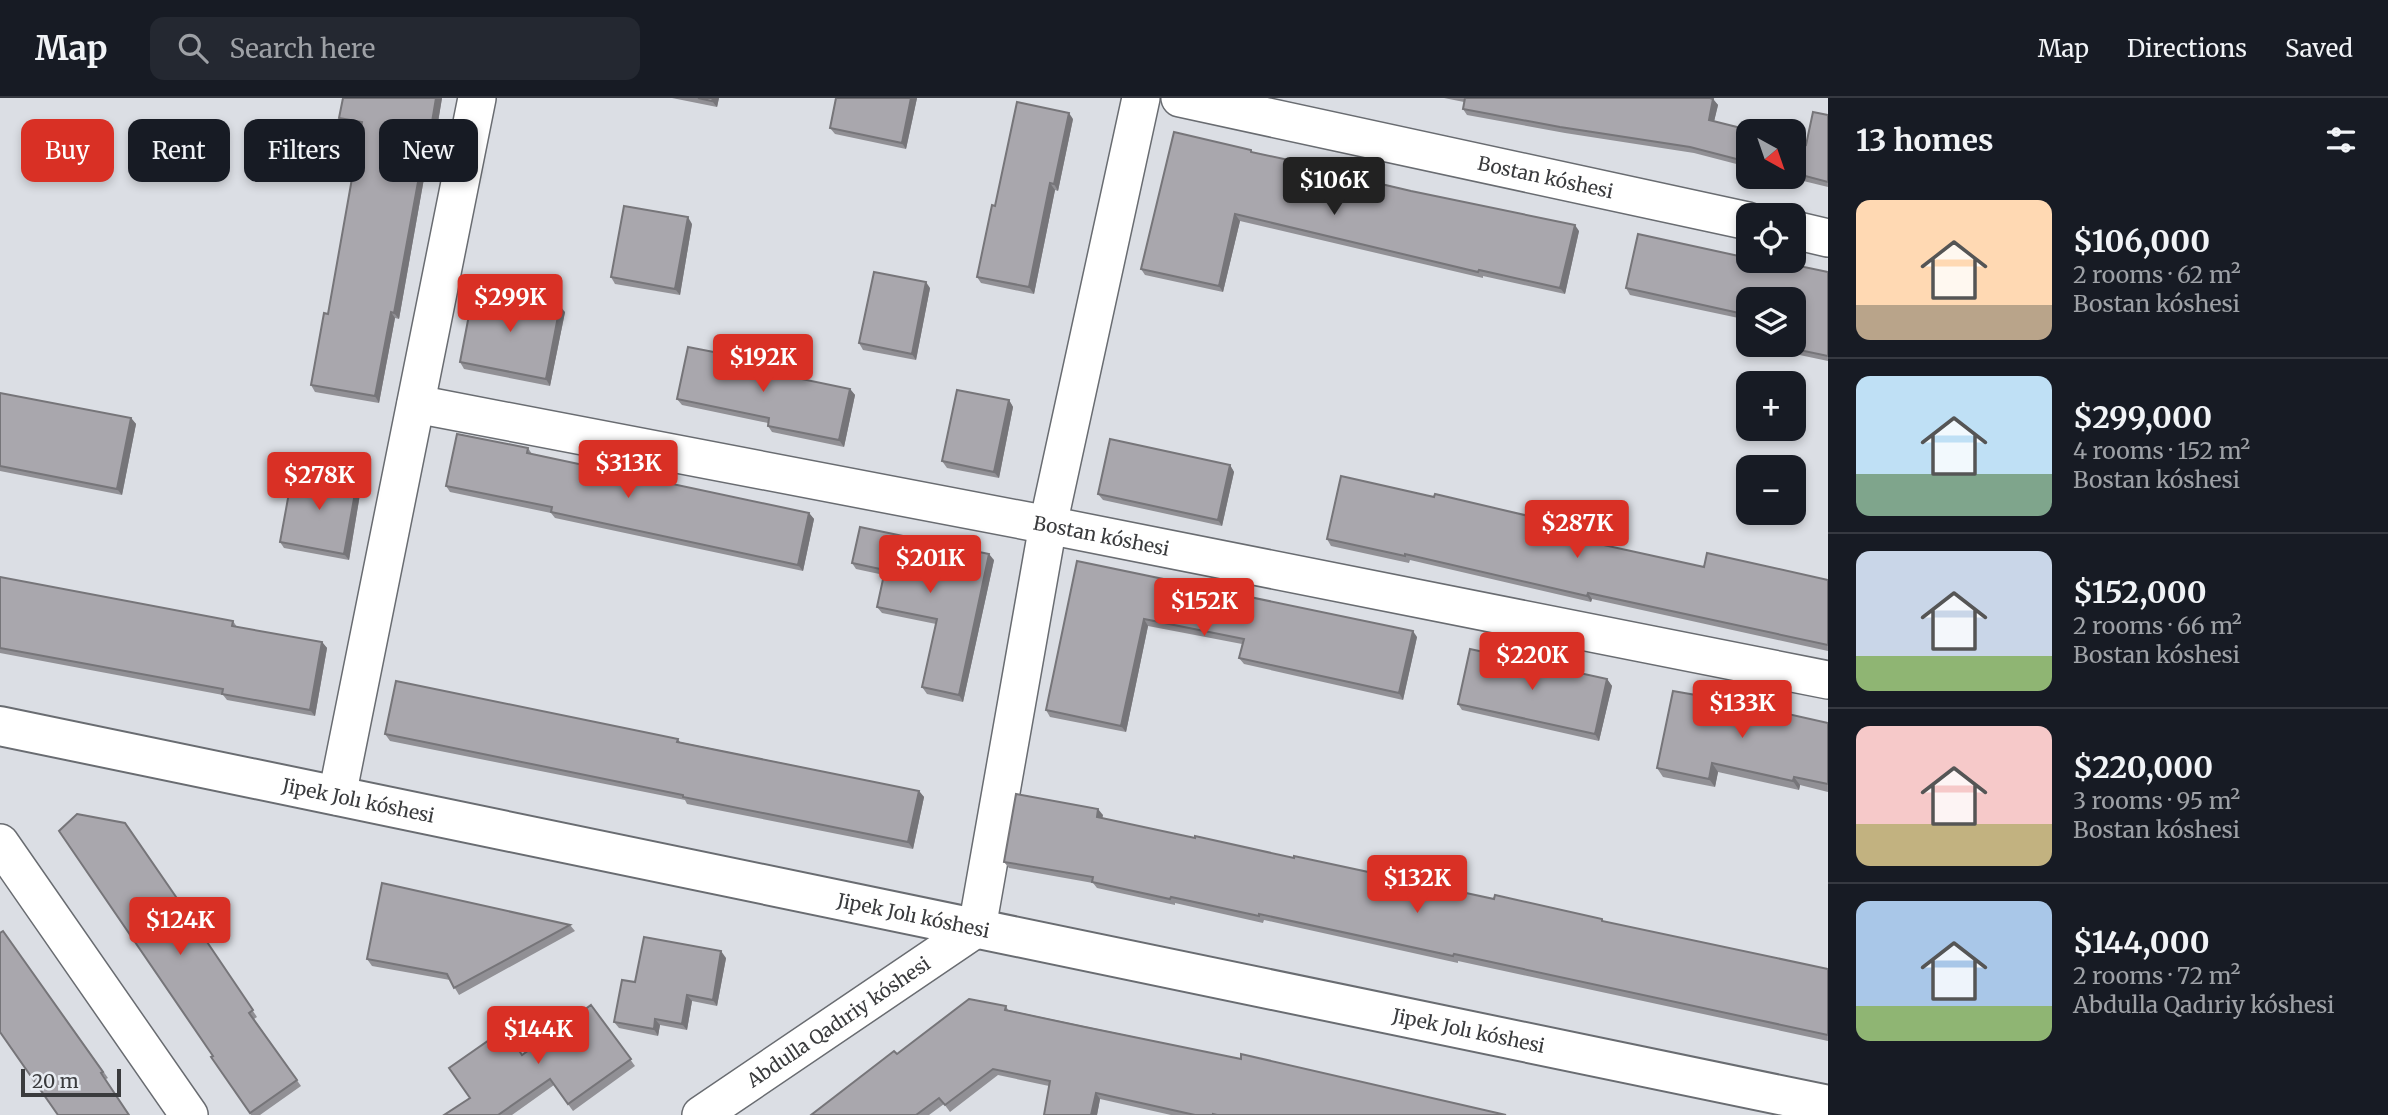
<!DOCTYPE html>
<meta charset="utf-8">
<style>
:root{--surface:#171b24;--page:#242831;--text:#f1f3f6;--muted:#9ea1a6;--line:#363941;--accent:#d93025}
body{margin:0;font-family:Merriweather,serif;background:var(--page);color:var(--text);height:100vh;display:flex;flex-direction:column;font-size:26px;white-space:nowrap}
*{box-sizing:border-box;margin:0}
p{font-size:23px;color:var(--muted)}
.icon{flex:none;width:38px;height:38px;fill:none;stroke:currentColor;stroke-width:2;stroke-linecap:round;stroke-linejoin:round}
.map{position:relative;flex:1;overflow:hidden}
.panel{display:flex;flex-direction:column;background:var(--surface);width:560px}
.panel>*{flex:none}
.banner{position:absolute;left:21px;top:21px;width:665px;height:63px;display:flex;gap:14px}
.needle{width:46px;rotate:140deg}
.tools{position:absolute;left:1736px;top:21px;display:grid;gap:14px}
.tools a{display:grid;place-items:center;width:70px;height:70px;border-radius:14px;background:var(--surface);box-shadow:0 4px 10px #0003;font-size:35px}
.scale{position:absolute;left:21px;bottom:18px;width:100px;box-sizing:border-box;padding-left:7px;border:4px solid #3a3b3d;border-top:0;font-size:19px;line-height:24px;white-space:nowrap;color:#3a3b3d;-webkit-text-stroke:5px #e8ecf2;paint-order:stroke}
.price{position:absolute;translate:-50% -60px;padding:0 16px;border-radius:7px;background:var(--accent);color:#fff;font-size:23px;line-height:46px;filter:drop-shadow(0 2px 4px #0008)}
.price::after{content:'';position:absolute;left:50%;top:42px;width:21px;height:16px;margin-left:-10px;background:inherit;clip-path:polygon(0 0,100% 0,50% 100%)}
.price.selected{background:#222;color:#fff}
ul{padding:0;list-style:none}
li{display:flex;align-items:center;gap:21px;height:175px;padding:0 28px}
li+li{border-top:2px solid var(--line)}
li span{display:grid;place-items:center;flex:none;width:196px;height:140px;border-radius:14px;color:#555}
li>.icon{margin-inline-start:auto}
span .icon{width:84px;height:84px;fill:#fffc;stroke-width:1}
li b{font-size:30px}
h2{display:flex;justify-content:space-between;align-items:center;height:84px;padding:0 28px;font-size:30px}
.tag{padding:0 24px;border-radius:14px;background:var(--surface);box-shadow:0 4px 10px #0003;font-size:24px;line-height:63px}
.tag.selected{background:var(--accent);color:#fff}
header{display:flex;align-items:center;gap:42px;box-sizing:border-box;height:98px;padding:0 35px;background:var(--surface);border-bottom:2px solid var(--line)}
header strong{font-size:33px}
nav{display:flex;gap:38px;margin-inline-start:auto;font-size:24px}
.search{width:490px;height:63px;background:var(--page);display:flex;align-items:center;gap:18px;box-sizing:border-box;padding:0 24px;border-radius:14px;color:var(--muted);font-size:26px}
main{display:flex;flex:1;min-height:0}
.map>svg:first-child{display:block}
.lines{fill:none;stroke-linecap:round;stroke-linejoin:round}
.street-casing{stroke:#696c71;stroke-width:40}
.secondary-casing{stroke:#696c71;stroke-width:42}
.street{stroke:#fff;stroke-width:37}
.secondary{stroke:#fff;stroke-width:38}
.wall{fill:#919095}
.shaded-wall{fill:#767579}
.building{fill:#a9a7ad;stroke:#767579;stroke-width:2}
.labels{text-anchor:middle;stroke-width:5;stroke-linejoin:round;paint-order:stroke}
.street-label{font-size:19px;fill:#3a3b3d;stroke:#e8ecf2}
</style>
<header>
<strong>Map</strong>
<div class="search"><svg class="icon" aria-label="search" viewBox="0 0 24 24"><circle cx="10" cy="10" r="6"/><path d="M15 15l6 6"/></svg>Search here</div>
<nav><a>Map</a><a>Directions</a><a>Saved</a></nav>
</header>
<main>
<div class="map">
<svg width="1828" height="1017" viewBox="0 0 1828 1017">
<rect width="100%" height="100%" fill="#dbdee4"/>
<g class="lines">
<g class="street-casing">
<g id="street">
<path id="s1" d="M 1180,0 L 1748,123"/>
<path d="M 1794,132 L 1828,140"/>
<path id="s2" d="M 416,306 L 1048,427 L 1828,582"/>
<path d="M 337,698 L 477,0"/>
<path d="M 0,745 L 189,1017"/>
<path id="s3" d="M 701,1017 L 977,830 L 1048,427 L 1141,0"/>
</g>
</g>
<g class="secondary-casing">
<g id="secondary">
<path id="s4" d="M 0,628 L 1828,1007"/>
</g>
</g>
<use href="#street" class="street"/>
<use href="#secondary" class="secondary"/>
</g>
<g class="wall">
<path d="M 343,0 L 442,0 L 435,42 L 431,41 L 399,221 L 395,220 L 379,305 L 315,294 L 311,287 L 328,216 L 361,29 L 344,26 L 339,20 Z"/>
<path d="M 672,0 L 719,0 L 717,9 Z"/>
<path d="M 917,0 L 906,51 L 835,36 L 830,30 Z"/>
<path d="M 1444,0 L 1710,0 L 1713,1 L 1718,7 L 1714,23 L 1748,33 L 1748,69 L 1694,55 L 1565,35 L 1467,17 L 1463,11 L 1464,4 Z"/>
<path d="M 1828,17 L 1828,89 L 1787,79 L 1794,79 L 1794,44 L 1806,47 Z"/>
<path d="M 1073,21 L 1058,93 L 1055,92 L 1034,196 L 981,185 L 977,179 L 995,108 Z"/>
<path d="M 1253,54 L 1331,71 L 1333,74 L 1579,133 L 1565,196 L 1483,178 L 1483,180 L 1240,123 L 1223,194 L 1145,177 L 1141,171 Z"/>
<path d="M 692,126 L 680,197 L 615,186 L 611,179 Z"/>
<path d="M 1748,163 L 1828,174 L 1828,263 L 1790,255 L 1785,249 L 1794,201 L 1748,201 L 1748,222 L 1630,197 L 1626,190 Z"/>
<path d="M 930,190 L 916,262 L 863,252 L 859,245 Z"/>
<path d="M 565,214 L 550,288 L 464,271 L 460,264 Z"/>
<path d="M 760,263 L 765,270 L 764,273 L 850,291 L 855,297 L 844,349 L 772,334 L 768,328 L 768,325 L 682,307 L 677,301 Z"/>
<path d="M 0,295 L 131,320 L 136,326 L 122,397 L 0,373 Z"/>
<path d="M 1009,302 L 1013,309 L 999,380 L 947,370 L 942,363 Z"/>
<path d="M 528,350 L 532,356 L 809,415 L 814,421 L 803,473 L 555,420 L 551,415 L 450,394 L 446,388 Z"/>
<path d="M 1230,367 L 1234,374 L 1222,428 L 1103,402 L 1098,396 Z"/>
<path d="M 357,384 L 361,390 L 349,462 L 284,450 L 280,444 Z"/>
<path d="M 1601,435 L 1606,441 L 1604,448 L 1704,469 L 1828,482 L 1828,553 L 1592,501 L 1591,504 L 1410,462 L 1409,465 L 1331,448 L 1327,441 Z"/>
<path d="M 994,462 L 963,604 L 927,596 L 922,589 L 936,526 L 882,515 L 877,509 L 884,477 L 856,471 L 852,465 Z"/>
<path d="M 1077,463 L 1417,539 L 1403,602 L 1244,566 L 1239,560 L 1242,546 L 1148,528 L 1126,634 L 1050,619 L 1046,612 Z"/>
<path d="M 0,479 L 233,523 L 237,529 L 322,544 L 327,550 L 315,618 L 227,602 L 223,597 L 0,555 Z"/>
<path d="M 1607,581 L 1612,588 L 1599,643 L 1462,612 L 1458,606 Z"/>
<path d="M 1828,625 L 1828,694 L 1800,687 L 1799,692 L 1718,674 L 1715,689 L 1663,679 L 1657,670 Z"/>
<path d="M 385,636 L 678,641 L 680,644 L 919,693 L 924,699 L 913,751 L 687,706 L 685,702 L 390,643 Z"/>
<path d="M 1103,717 L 1102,720 L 1195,740 L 1494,801 L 1602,821 L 1604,824 L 1828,871 L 1828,943 L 1458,863 L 1458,865 L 1264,822 L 1263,825 L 1175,805 L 1175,807 L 1097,790 L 1093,785 L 1009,770 L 1004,764 Z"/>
<path d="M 125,725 L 257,919 L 254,921 L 301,988 L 260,1017 L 251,1017 L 211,959 L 213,958 Z"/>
<path d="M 570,827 L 575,833 L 459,897 L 450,882 L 372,868 L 367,861 Z"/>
<path d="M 3,833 L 108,980 L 106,981 Z"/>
<path d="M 726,860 L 717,908 L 692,903 L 687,932 L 660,927 L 658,938 L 619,930 L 614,924 L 635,884 Z"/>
<path d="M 591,907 L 635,968 L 573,1013 L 554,987 L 512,1017 L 444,1017 L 470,1000 L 522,957 Z"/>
<path d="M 1006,908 L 1008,912 L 1506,1017 L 1171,1017 L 1100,1001 L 1097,1017 L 1044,1017 L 1049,988 L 998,977 L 950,1014 L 944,1006 L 929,1017 L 811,1017 L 897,956 Z"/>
</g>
<g class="shaded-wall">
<path d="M 436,0 L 442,0 L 435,42 L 430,36 Z"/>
<path d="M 713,0 L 719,0 L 717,9 L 712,3 Z"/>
<path d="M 911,0 L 917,0 L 906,51 L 902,45 Z"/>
<path d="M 1713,1 L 1718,7 L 1713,28 L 1709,22 Z"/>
<path d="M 1069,15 L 1073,21 L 1058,93 L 1054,86 Z"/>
<path d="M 427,35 L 431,41 L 399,221 L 394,215 Z"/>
<path d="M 1050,85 L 1055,92 L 1034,196 L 1029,189 Z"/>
<path d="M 1235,116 L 1240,123 L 1223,194 L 1219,188 Z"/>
<path d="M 688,119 L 692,126 L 680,197 L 675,191 Z"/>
<path d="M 1575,127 L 1579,133 L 1565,196 L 1560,190 Z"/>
<path d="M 926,184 L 930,190 L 916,262 L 912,256 Z"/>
<path d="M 560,208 L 565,214 L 550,288 L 546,281 Z"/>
<path d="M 391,214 L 395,220 L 379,305 L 375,298 Z"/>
<path d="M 760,263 L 765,270 L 763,278 L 758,272 Z"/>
<path d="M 850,291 L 855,297 L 844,349 L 839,342 Z"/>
<path d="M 1009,302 L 1013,309 L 999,380 L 994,374 Z"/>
<path d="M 131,320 L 136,326 L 122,397 L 117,391 Z"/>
<path d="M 1230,367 L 1234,374 L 1222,428 L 1218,422 Z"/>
<path d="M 357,384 L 361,390 L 349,462 L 344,456 Z"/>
<path d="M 809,415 L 814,421 L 803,473 L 798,467 Z"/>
<path d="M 1601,435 L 1606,441 L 1603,453 L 1599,446 Z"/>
<path d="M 989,456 L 994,462 L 963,604 L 959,597 Z"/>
<path d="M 1588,495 L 1592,501 L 1591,504 L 1587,498 Z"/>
<path d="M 1144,521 L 1148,528 L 1126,634 L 1121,628 Z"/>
<path d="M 1413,533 L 1417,539 L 1403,602 L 1399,595 Z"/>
<path d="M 322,544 L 327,550 L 315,618 L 310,612 Z"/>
<path d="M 1607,581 L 1612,588 L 1599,643 L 1595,636 Z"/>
<path d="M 1712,665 L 1718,674 L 1715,689 L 1709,681 Z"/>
<path d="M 1794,679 L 1800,687 L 1799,692 L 1793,683 Z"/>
<path d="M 919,693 L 924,699 L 913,751 L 908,744 Z"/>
<path d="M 1098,711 L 1103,717 L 1101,725 L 1097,719 Z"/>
<path d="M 721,853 L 726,860 L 717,908 L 713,902 Z"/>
<path d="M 687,897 L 692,903 L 687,932 L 682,926 Z"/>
<path d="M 655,921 L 660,927 L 658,938 L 654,931 Z"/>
<path d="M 1096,995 L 1100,1001 L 1097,1017 L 1091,1017 Z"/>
</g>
<g class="building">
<path d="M 343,0 L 436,0 L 430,36 L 427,35 L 394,215 L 391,214 L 375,298 L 311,287 L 324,215 L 328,216 L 362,24 L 339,20 Z"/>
<path d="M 698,0 L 713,0 L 712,3 Z"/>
<path d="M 836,0 L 911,0 L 902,45 L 830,30 Z"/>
<path d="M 1465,0 L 1710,0 L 1713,1 L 1709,22 L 1753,33 L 1748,33 L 1748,64 L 1690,49 L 1560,29 L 1463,11 Z"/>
<path d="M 1017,4 L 1069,15 L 1054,86 L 1050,85 L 1029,189 L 977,179 L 992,107 L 995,108 Z"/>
<path d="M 1813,14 L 1828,17 L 1828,84 L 1794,75 L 1794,44 L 1806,47 Z"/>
<path d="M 1174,34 L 1251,52 L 1251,54 L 1331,71 L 1330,74 L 1411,93 L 1575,127 L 1560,190 L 1479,172 L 1478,174 L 1235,116 L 1219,188 L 1141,171 Z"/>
<path d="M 624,108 L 688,119 L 675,191 L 611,179 Z"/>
<path d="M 1638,136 L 1748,160 L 1748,163 L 1761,163 L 1773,165 L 1774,163 L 1776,163 L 1828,174 L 1828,258 L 1785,249 L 1786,247 L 1794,247 L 1794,201 L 1748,201 L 1748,217 L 1626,190 Z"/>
<path d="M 874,174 L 926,184 L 912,256 L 859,245 Z"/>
<path d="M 474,191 L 560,208 L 546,281 L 460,264 Z"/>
<path d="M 688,249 L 760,263 L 758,272 L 850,291 L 839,342 L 768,328 L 769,320 L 677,301 Z"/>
<path d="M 957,292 L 1009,302 L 994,374 L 942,363 Z"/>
<path d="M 0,295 L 131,320 L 117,391 L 0,368 Z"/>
<path d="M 457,336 L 528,350 L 527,355 L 809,415 L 798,467 L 551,414 L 552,409 L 446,388 Z"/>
<path d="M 1110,341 L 1230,367 L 1218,422 L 1098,396 Z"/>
<path d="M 293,373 L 357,384 L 344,456 L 280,444 Z"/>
<path d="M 1341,378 L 1434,399 L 1435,396 L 1601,435 L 1599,446 L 1704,469 L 1707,455 L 1828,482 L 1828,547 L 1588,495 L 1587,498 L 1405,456 L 1405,458 L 1327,441 Z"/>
<path d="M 860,429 L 989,456 L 959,597 L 922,589 L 937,521 L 877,509 L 885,472 L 852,465 Z"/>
<path d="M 1077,463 L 1413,533 L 1399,595 L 1239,560 L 1244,541 L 1144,521 L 1121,628 L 1046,612 Z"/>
<path d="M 0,479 L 233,523 L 232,528 L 322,544 L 310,612 L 222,596 L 223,591 L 0,550 Z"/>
<path d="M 1470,551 L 1607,581 L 1595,636 L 1458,606 Z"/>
<path d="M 396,583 L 678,641 L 677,644 L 919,693 L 908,744 L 683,699 L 683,697 L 385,636 Z"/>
<path d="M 1673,593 L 1730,603 L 1828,625 L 1828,686 L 1794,679 L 1793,683 L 1712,665 L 1709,681 L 1657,670 Z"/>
<path d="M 1016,696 L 1098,711 L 1097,719 L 1195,740 L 1195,738 L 1294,760 L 1294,758 L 1494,801 L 1495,797 L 1602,821 L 1602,823 L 1828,871 L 1828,937 L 1454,856 L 1453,858 L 1259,816 L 1259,818 L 1171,799 L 1170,801 L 1092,784 L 1093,779 L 1004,764 Z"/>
<path d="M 77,716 L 125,725 L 203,838 L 253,912 L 249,915 L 297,982 L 250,1015 L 211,959 L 213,958 L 59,733 Z"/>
<path d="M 382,785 L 570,827 L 454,890 L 447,876 L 367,861 Z"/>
<path d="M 3,833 L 103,974 L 101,975 L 129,1017 L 58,1017 L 0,934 L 0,835 Z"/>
<path d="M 644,839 L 721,853 L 713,902 L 687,897 L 682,926 L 655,921 L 654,931 L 614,924 L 622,882 L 635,884 Z"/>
<path d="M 969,901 L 1006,908 L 1005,912 L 1085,929 L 1241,961 L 1241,956 L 1506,1017 L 1217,1017 L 1213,1016 L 1213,1017 L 1195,1017 L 1096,995 L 1091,1017 L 1044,1017 L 1050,983 L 993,971 L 945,1007 L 939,1000 L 916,1017 L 811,1017 L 894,953 L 897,956 Z"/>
<path d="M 591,907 L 631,961 L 568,1006 L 550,981 L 498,1017 L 444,1017 L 470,1000 L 449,970 L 505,931 L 522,957 Z"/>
</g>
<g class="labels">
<g class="street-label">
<text dy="7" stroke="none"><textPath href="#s1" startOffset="374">Bostan kóshesi</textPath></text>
<text dy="7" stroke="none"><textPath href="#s2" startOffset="698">Bostan kóshesi</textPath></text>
<text dy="7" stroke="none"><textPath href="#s4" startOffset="366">Jipek Jolı kóshesi</textPath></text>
<text dy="7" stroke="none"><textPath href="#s4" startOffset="933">Jipek Jolı kóshesi</textPath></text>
<text dy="7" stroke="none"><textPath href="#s3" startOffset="166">Abdulla Qadıriy kóshesi</textPath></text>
<text dy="7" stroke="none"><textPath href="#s4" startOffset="1500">Jipek Jolı kóshesi</textPath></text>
</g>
</g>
</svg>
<div class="tools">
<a><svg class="needle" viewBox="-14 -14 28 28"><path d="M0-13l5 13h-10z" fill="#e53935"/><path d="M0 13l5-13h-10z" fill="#9ea1a6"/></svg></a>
<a><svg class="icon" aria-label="locate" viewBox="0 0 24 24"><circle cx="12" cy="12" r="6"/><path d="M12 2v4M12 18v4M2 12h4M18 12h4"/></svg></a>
<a><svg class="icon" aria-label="layers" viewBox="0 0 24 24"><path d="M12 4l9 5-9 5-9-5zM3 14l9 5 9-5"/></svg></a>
<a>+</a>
<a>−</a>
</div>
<div class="scale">20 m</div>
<b class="price selected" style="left:1334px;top:119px">$106K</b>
<b class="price" style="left:510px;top:236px">$299K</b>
<b class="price" style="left:763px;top:296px">$192K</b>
<b class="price" style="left:628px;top:402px">$313K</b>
<b class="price" style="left:319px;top:414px">$278K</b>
<b class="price" style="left:1577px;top:462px">$287K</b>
<b class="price" style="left:930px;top:497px">$201K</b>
<b class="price" style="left:1204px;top:540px">$152K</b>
<b class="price" style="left:1532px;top:594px">$220K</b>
<b class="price" style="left:1742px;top:642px">$133K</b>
<b class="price" style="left:1417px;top:817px">$132K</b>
<b class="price" style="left:180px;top:859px">$124K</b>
<b class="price" style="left:538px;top:968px">$144K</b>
<div class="banner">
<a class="tag selected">Buy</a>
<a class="tag">Rent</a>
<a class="tag">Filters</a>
<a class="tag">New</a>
</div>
</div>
<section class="panel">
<h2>13 homes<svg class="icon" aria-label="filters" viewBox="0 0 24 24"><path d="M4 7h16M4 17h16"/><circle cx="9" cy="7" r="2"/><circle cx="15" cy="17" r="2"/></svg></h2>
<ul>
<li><span style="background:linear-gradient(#ffd9b3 75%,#b9a48a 0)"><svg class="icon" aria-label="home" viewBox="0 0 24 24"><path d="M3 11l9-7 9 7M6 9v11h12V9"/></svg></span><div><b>$106,000</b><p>2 rooms · 62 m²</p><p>Bostan kóshesi</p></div></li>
<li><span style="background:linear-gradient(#bfe0f5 70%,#7fa58c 0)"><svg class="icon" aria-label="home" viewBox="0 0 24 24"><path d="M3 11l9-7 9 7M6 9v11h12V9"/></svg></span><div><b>$299,000</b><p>4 rooms · 152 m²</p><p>Bostan kóshesi</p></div></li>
<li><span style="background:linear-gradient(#c9d6e8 75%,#8fb573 0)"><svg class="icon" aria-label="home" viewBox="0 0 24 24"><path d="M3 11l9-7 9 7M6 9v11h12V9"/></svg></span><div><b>$152,000</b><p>2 rooms · 66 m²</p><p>Bostan kóshesi</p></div></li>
<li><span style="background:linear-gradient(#f6c9c9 70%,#c2b280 0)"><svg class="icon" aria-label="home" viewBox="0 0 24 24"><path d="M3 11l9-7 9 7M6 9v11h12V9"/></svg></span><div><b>$220,000</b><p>3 rooms · 95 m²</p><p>Bostan kóshesi</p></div></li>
<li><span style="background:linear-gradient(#a9c7e8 75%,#8fb573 0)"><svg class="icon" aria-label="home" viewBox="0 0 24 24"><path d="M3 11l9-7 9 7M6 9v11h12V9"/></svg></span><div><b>$144,000</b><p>2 rooms · 72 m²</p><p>Abdulla Qadıriy kóshesi</p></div></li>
</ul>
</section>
</main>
